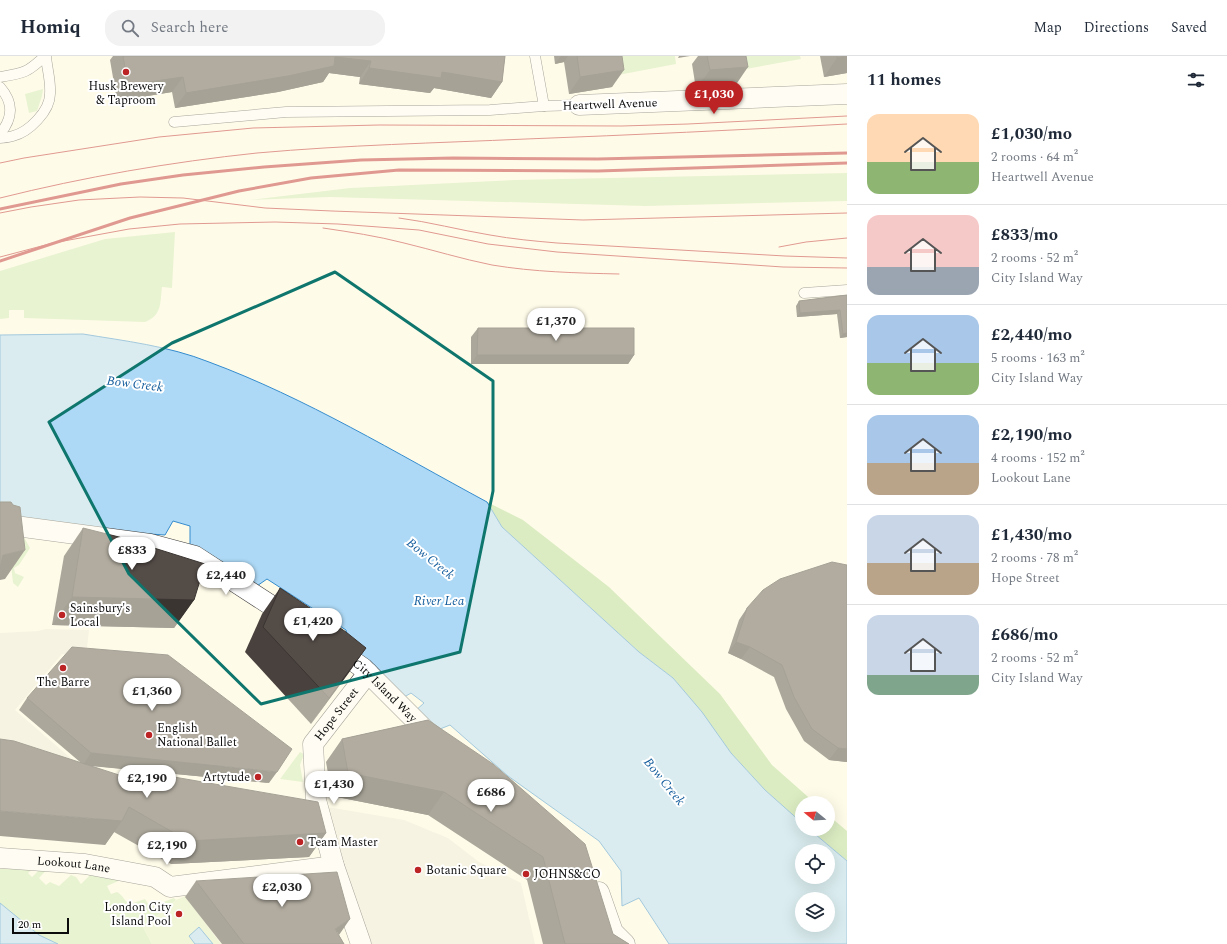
<!DOCTYPE html>
<meta charset="utf-8">
<style>
:root{--surface:#fff;--page:#f2f2f3;--text:#1f2937;--muted:#747a83;--line:#e0e1e3;--accent:#bb2325}
body{margin:0;font-family:Spectral,serif;background:var(--page);color:var(--text);height:100vh;display:flex;flex-direction:column;font-size:15px;white-space:nowrap}
*{box-sizing:border-box;margin:0}
p{font-size:13px;color:var(--muted)}
.icon{flex:none;width:22px;height:22px;fill:none;stroke:currentColor;stroke-width:2;stroke-linecap:round;stroke-linejoin:round}
.map{position:relative;flex:1;overflow:hidden}
.side{display:flex;flex-direction:column;background:var(--surface);width:380px}
.side>*{flex:none}
.needle{width:26px;rotate:288deg}
.fabs{position:absolute;left:795px;top:740px;display:grid;gap:8px}
.fabs a{display:grid;place-items:center;width:40px;height:40px;border-radius:50%;background:var(--surface);box-shadow:0 4px 16px #0002;font-size:20px}
.scale{position:absolute;left:12px;bottom:10px;width:57px;box-sizing:border-box;padding-left:4px;border:2px solid #0b0b0b;border-top:0;font-size:11px;line-height:14px;white-space:nowrap;color:#0b0b0b;-webkit-text-stroke:3px #fff;paint-order:stroke}
.price{position:absolute;translate:-50% -34px;padding:0 9px;border-radius:14px;background:#fff;color:#222;font-size:13px;line-height:26px;filter:drop-shadow(0 1px 2px #0008)}
.price::after{content:'';position:absolute;left:50%;top:24px;width:12px;height:9px;margin-left:-6px;background:inherit;clip-path:polygon(0 0,100% 0,50% 100%)}
.price.current{background:var(--accent);color:#fff}
ul{padding:0;list-style:none}
li{display:flex;align-items:center;gap:12px;height:100px;padding:0 20px}
li+li{border-top:1px solid var(--line)}
li span{display:grid;place-items:center;flex:none;width:112px;height:80px;border-radius:12px;color:#555}
li>.icon{margin-inline-start:auto}
span .icon{width:48px;height:48px;fill:#fffc;stroke-width:1}
li b{font-size:17px}
h2{display:flex;justify-content:space-between;align-items:center;height:48px;padding:0 20px;font-size:17px}
header{display:flex;align-items:center;gap:24px;box-sizing:border-box;height:56px;padding:0 20px;background:var(--surface);border-bottom:1px solid var(--line)}
header strong{font-size:19px}
nav{display:flex;gap:22px;margin-inline-start:auto;font-size:14px}
.search{width:280px;height:36px;background:var(--page);display:flex;align-items:center;gap:10px;box-sizing:border-box;padding:0 14px;border-radius:16px;color:var(--muted);font-size:15px}
main{display:flex;flex:1;min-height:0}
.map>svg:first-child{display:block}
.green{fill:#cde9b3}
.forest{fill:#b0da92}
.pitch{fill:#e0f0c5}
.plaza{fill:#ede9da}
.water{fill:#add9f6;stroke:#348cce;fill-rule:evenodd}
.lines{fill:none;stroke-linecap:round;stroke-linejoin:round}
.service-casing{stroke:#3e3e3e;stroke-width:11}
.minor-casing{stroke:#3e3e3e;stroke-width:21}
.service{stroke:#fff;stroke-width:10}
.minor{stroke:#fff;stroke-width:20}
.tram{stroke:#bb2325;stroke-width:1}
.rail{stroke:#bb2325;stroke-width:3}
.wall{fill:#48413d}
.shaded-wall{fill:#3b3532}
.building{fill:#544c47;stroke:#3b3532}
.marked{fill:none;stroke:#0f766e;stroke-width:3;stroke-linejoin:round}
.poi-dot{fill:#bb2325;stroke:#fff;stroke-width:1.5}
.labels{text-anchor:middle;stroke-width:4;stroke-linejoin:round;paint-order:stroke}
.poi-label{font-size:12px;fill:#0b0b0b;stroke:#fff;text-anchor:start}
.street-label{font-size:12px;fill:#0b0b0b;stroke:#fff}
.water-label{font-size:13px;font-style:italic;fill:#145d9d;stroke:#fff}
</style>
<header>
<strong>Homiq</strong>
<div class="search"><svg class="icon" aria-label="search" viewBox="0 0 24 24"><circle cx="10" cy="10" r="6"/><path d="M15 15l6 6"/></svg>Search here</div>
<nav><a>Map</a><a>Directions</a><a>Saved</a></nav>
</header>
<main>
<div class="map">
<svg width="847" height="888" viewBox="0 0 847 888">
<rect width="100%" height="100%" fill="#fffbe9"/>
<g class="green">
<path d="M 611,0 L 675,0 L 676,8 L 613,20 Z"/>
<path d="M 733,0 L 800,0 L 801,3 L 735,15 Z"/>
<path d="M 43,33 L 42,40 L 37,55 L 29,57 L 25,38 Z"/>
<path d="M 847,117 L 847,145 L 645,150 L 330,141 L 250,144 L 350,132 L 514,124 Z"/>
<path d="M 175,176 L 172,232 L 162,231 C 160,248 162,259 145,266 L 24,262 L 24,254 L 9,254 L 9,262 L 0,263 L 0,215 L 105,183 Z"/>
<path d="M 7,473 L 20,474 L 30,492 L 19,509 L 14,512 L 15,517 L 24,521 L 18,531 L 13,527 Z"/>
<path d="M 300,696 L 304,698 L 300,709 L 303,726 L 280,723 Z"/>
<path d="M 44,809 L 50,810 L 39,822 L 46,829 L 50,826 L 59,830 L 71,819 L 76,821 L 81,828 L 93,816 L 123,823 L 107,830 L 111,838 L 117,836 C 123,839 124,845 130,848 L 145,843 L 150,851 L 174,842 L 176,844 L 143,871 L 152,888 L 0,888 L 0,813 L 36,810 L 28,817 L 32,821 Z"/>
</g>
<g class="forest">
<path d="M 487,446 L 523,464 L 609,531 L 720,638 L 772,709 L 815,747 L 802,747 L 802,767 L 765,734 L 731,697 L 692,645 L 673,622 L 639,596 L 502,471 Z"/>
<path d="M 828,759 L 847,775 L 847,805 L 809,773 L 828,773 Z"/>
</g>
<path class="pitch" d="M 185,840 L 221,888 L 152,888 L 143,871 L 176,844 Z"/>
<g class="plaza">
<path d="M 46,573 L 89,574 L 86,601 L 62,598 L 15,654 L 82,712 L 0,707 L 0,577 L 38,575 Z"/>
<path d="M 322,750 L 404,764 L 448,782 L 479,806 L 521,827 L 535,888 L 366,888 Z"/>
</g>
<g class="water">
<path d="M 83,278 C 125,285 169,290 209,306 C 306,342 396,397 487,446 L 502,471 L 639,596 L 673,622 L 702,656 L 731,697 L 765,734 L 802,767 L 802,773 L 809,773 L 847,805 L 847,888 L 669,888 L 639,842 L 622,850 L 621,815 L 599,785 L 508,720 L 450,669 L 435,675 L 414,656 L 424,647 L 411,637 L 401,643 L 351,596 L 346,574 L 267,523 L 254,532 L 190,490 L 190,470 L 173,465 L 165,479 L 104,475 L 19,463 L 0,449 L 0,279 ZM 802,795 L 828,795 L 828,821 L 802,821 ZM 802,843 L 828,843 L 828,869 L 802,869 Z"/>
<path d="M 0,847 L 39,879 L 58,888 L 0,888 Z"/>
<path d="M 199,871 L 213,888 L 195,888 L 189,880 Z"/>
</g>
<g class="lines">
<g class="service-casing">
<g id="service">
<path d="M 535,0 L 544,50"/>
<path d="M 0,21 C 24,17 27,17 45,0"/>
<path d="M 0,31 C 14,47 13,62 0,78"/>
<path d="M 174,66 L 286,56 L 490,54 L 544,50 L 579,49"/>
<path d="M 0,82 C 4,82 9,81 13,80 C 29,76 50,55 50,38 C 51,25 47,13 46,0"/>
<path d="M 804,237 L 847,234"/>
</g>
</g>
<g class="minor-casing">
<g id="minor">
<path d="M 579,49 L 847,38"/>
<path d="M 0,468 L 150,488 L 195,500 L 292,563"/>
<path id="s1" d="M 333,591 L 363,612 L 424,673 L 438,684"/>
<path id="s2" d="M 0,802 L 85,808 L 155,821 L 170,831 L 334,810"/>
<path d="M 599,836 L 613,876 L 625,888"/>
<path id="s3" d="M 361,888 L 334,810 L 316,744 L 313,688 L 368,617"/>
</g>
</g>
<use href="#service" class="service"/>
<use href="#minor" class="minor"/>
<g class="tram">
<path d="M 0,107 L 24,102 L 159,81 L 253,72 L 379,69 L 622,70 L 688,68 L 847,60"/>
<path d="M 0,142 C 84,121 171,106 257,97 C 346,89 437,87 526,83 C 633,79 740,74 847,68"/>
<path d="M 0,157 L 31,151 L 79,144 L 140,141 L 183,142 L 265,152 L 332,155 L 583,164 L 847,157"/>
<path d="M 399,162 C 430,166 459,174 490,179 C 512,183 534,185 557,187 L 785,200 L 847,202"/>
<path d="M 323,172 C 350,176 377,180 404,187 C 433,194 462,203 492,209 C 534,216 576,217 619,218"/>
<path d="M 779,191 L 806,186 L 847,182"/>
<path d="M 0,201 L 53,187 L 129,173 L 180,168 L 275,166 L 338,168 L 419,174 L 488,188 L 557,196 L 783,211 L 847,212"/>
</g>
<g class="rail">
<path d="M 0,153 L 121,128 L 183,119 L 264,111 L 361,104 L 453,102 L 598,103 L 847,97"/>
<path d="M 0,205 L 130,162 L 239,135 L 311,122 L 399,114 L 598,115 L 847,107"/>
</g>
</g>
<g class="wall">
<path d="M 113,0 L 505,0 L 502,26 L 491,42 L 434,32 L 430,37 L 359,28 L 360,21 L 329,17 L 323,26 L 278,36 L 175,52 L 172,36 L 117,45 L 110,4 Z"/>
<path d="M 554,0 L 622,0 L 612,31 L 569,38 L 564,6 L 555,8 Z"/>
<path d="M 698,0 L 746,0 L 735,30 L 696,33 L 692,8 Z"/>
<path d="M 820,0 L 847,0 L 847,17 L 824,21 Z"/>
<path d="M 847,239 L 847,281 L 840,282 L 837,258 L 797,261 L 796,250 L 799,245 Z"/>
<path d="M 478,272 L 634,299 L 628,308 L 471,308 L 471,281 Z"/>
<path d="M 83,472 L 194,544 L 174,572 L 52,569 L 64,500 Z"/>
<path d="M 847,509 L 847,706 L 829,704 L 804,685 L 786,653 L 774,621 L 741,603 L 728,597 L 739,564 L 747,552 Z"/>
<path d="M 280,532 L 366,592 L 311,668 L 245,596 L 262,558 Z"/>
<path d="M 27,642 L 269,727 L 91,710 L 128,724 L 134,715 L 326,777 L 309,801 L 171,808 L 114,776 L 105,789 L 80,706 L 19,654 Z"/>
<path d="M 428,664 L 613,878 L 629,888 L 543,888 L 527,824 L 428,759 L 332,740 L 326,706 L 342,683 Z"/>
<path d="M 196,825 L 339,879 L 344,888 L 222,888 L 185,841 Z"/>
</g>
<g class="shaded-wall">
<path d="M 561,0 L 568,0 L 564,6 L 555,8 Z"/>
<path d="M 679,0 L 690,0 L 678,2 Z"/>
<path d="M 847,0 L 847,17 L 824,21 L 837,2 Z"/>
<path d="M 335,1 L 371,5 L 360,21 L 329,17 L 323,26 L 278,36 L 175,52 L 186,37 Z"/>
<path d="M 748,11 L 735,30 L 696,33 L 710,14 Z"/>
<path d="M 369,12 L 442,16 L 502,26 L 491,42 L 434,32 L 430,37 L 359,28 Z"/>
<path d="M 624,14 L 612,31 L 569,38 L 580,21 Z"/>
<path d="M 183,21 L 172,36 L 117,45 L 128,29 Z"/>
<path d="M 840,254 L 837,258 L 797,261 L 800,257 Z"/>
<path d="M 847,277 L 847,281 L 840,282 L 843,278 Z"/>
<path d="M 477,299 L 634,299 L 628,308 L 471,308 Z"/>
<path d="M 25,494 L 5,523 L 0,524 L 0,504 L 3,499 Z"/>
<path d="M 72,541 L 194,544 L 174,572 L 52,569 Z"/>
<path d="M 736,586 L 750,591 L 741,603 L 728,597 Z"/>
<path d="M 366,592 L 348,618 L 311,668 L 329,642 Z"/>
<path d="M 838,692 L 847,693 L 847,706 L 829,704 Z"/>
<path d="M 91,697 L 277,716 L 269,727 L 83,709 Z"/>
<path d="M 348,717 L 444,736 L 428,759 L 332,740 Z"/>
<path d="M 0,755 L 122,765 L 105,789 L 0,780 Z"/>
<path d="M 326,777 L 309,801 L 171,808 L 188,785 Z"/>
<path d="M 350,863 L 339,879 L 335,873 Z"/>
</g>
<g class="building">
<path d="M 123,0 L 505,0 L 502,26 L 442,16 L 441,22 L 369,12 L 371,5 L 335,1 L 334,10 L 288,20 L 186,37 L 183,21 L 128,29 Z"/>
<path d="M 577,0 L 622,0 L 624,14 L 580,21 Z"/>
<path d="M 707,0 L 746,0 L 748,11 L 710,14 Z"/>
<path d="M 837,0 L 847,0 L 837,2 Z"/>
<path d="M 847,239 L 847,277 L 843,278 L 840,254 L 800,257 L 799,245 Z"/>
<path d="M 478,272 L 634,272 L 634,299 L 477,299 Z"/>
<path d="M 0,446 L 11,446 L 13,449 L 20,451 L 25,494 L 3,499 L 0,513 Z"/>
<path d="M 83,472 L 119,481 L 205,508 L 194,544 L 72,541 Z"/>
<path d="M 832,506 L 847,509 L 847,693 L 838,692 L 812,673 L 794,641 L 782,609 L 750,591 L 736,586 L 747,552 L 763,534 L 780,523 Z"/>
<path d="M 280,532 L 346,576 L 366,592 L 329,642 L 263,571 Z"/>
<path d="M 72,591 L 168,599 L 292,693 L 277,716 L 91,697 L 27,642 Z"/>
<path d="M 428,664 L 493,708 L 585,788 L 613,878 L 629,888 L 565,888 L 543,801 L 444,736 L 348,717 L 342,683 Z"/>
<path d="M 0,683 L 14,685 L 119,719 L 134,727 L 135,724 L 151,729 L 134,715 L 151,717 L 318,746 L 326,777 L 188,785 L 129,751 L 122,765 L 0,755 Z"/>
<path d="M 337,816 L 350,863 L 335,873 L 344,888 L 244,888 L 196,825 Z"/>
</g>
<path d="M0 0H847V888H0ZM 335,216 L 493,325 L 493,435 L 460,596 L 261,648 L 129,518 L 49,366 L 172,287 Z" fill="#fffbe9" fill-opacity=".55" fill-rule="evenodd"/>
<path class="marked" d="M 335,216 L 493,325 L 493,435 L 460,596 L 261,648 L 129,518 L 49,366 L 172,287 Z"/>
<g class="poi-dot">
<circle cx="126" cy="16" r="4"/>
<circle cx="62" cy="559" r="4"/>
<circle cx="63" cy="612" r="4"/>
<circle cx="149" cy="679" r="4"/>
<circle cx="258" cy="721" r="4"/>
<circle cx="300" cy="786" r="4"/>
<circle cx="418" cy="814" r="4"/>
<circle cx="526" cy="818" r="4"/>
<circle cx="179" cy="858" r="4"/>
</g>
<g class="labels">
<g class="poi-label">
<text x="126" y="34" text-anchor="middle">Husk Brewery<tspan x="126" dy="14">&amp; Taproom</tspan></text>
<text x="70" y="556">Sainsbury's<tspan x="70" dy="14">Local</tspan></text>
<text x="63" y="630" text-anchor="middle">The Barre</text>
<text x="157" y="676">English<tspan x="157" dy="14">National Ballet</tspan></text>
<text x="250" y="725" text-anchor="end">Artytude</text>
<text x="308" y="790">Team Master</text>
<text x="426" y="818">Botanic Square</text>
<text x="534" y="822">JOHNS&amp;CO</text>
<text x="171" y="855" text-anchor="end">London City<tspan x="171" dy="14">Island Pool</tspan></text>
</g>
<g class="street-label">
<text transform="translate(610 48) rotate(-2)" y="4">Heartwell Avenue</text>
<text dy="4" stroke="none"><textPath href="#s1" startOffset="68">City Island Way</textPath></text>
<text dy="4" stroke="none"><textPath href="#s3" startOffset="245">Hope Street</textPath></text>
<text dy="4" stroke="none"><textPath href="#s2" startOffset="74">Lookout Lane</textPath></text>
</g>
<g class="water-label">
<text transform="translate(135 327) rotate(7)" y="5">Bow Creek</text>
<text transform="translate(431 502) rotate(39)" y="5">Bow Creek</text>
<text x="439" y="549">River Lea</text>
<text transform="translate(665 725) rotate(51)" y="5">Bow Creek</text>
</g>
</g>
</svg>
<div class="fabs">
<a><svg class="needle" viewBox="-14 -14 28 28"><path d="M0-13l5 13h-10z" fill="#e53935"/><path d="M0 13l5-13h-10z" fill="#747a83"/></svg></a>
<a><svg class="icon" aria-label="locate" viewBox="0 0 24 24"><circle cx="12" cy="12" r="6"/><path d="M12 2v4M12 18v4M2 12h4M18 12h4"/></svg></a>
<a><svg class="icon" aria-label="layers" viewBox="0 0 24 24"><path d="M12 4l9 5-9 5-9-5zM3 14l9 5 9-5"/></svg></a>
</div>
<div class="scale">20 m</div>
<b class="price current" style="left:714px;top:59px">£1,030</b>
<b class="price" style="left:556px;top:286px">£1,370</b>
<b class="price" style="left:132px;top:515px">£833</b>
<b class="price" style="left:226px;top:540px">£2,440</b>
<b class="price" style="left:313px;top:586px">£1,420</b>
<b class="price" style="left:152px;top:656px">£1,360</b>
<b class="price" style="left:147px;top:743px">£2,190</b>
<b class="price" style="left:334px;top:749px">£1,430</b>
<b class="price" style="left:491px;top:757px">£686</b>
<b class="price" style="left:167px;top:810px">£2,190</b>
<b class="price" style="left:282px;top:852px">£2,030</b>
</div>
<section class="side">
<h2>11 homes<svg class="icon" aria-label="filters" viewBox="0 0 24 24"><path d="M4 7h16M4 17h16"/><circle cx="9" cy="7" r="2"/><circle cx="15" cy="17" r="2"/></svg></h2>
<ul>
<li><span style="background:linear-gradient(#ffd9b3 60%,#8fb573 0)"><svg class="icon" aria-label="home" viewBox="0 0 24 24"><path d="M3 11l9-7 9 7M6 9v11h12V9"/></svg></span><div><b>£1,030/mo</b><p>2 rooms · 64 m²</p><p>Heartwell Avenue</p></div></li>
<li><span style="background:linear-gradient(#f6c9c9 65%,#9aa5b1 0)"><svg class="icon" aria-label="home" viewBox="0 0 24 24"><path d="M3 11l9-7 9 7M6 9v11h12V9"/></svg></span><div><b>£833/mo</b><p>2 rooms · 52 m²</p><p>City Island Way</p></div></li>
<li><span style="background:linear-gradient(#a9c7e8 60%,#8fb573 0)"><svg class="icon" aria-label="home" viewBox="0 0 24 24"><path d="M3 11l9-7 9 7M6 9v11h12V9"/></svg></span><div><b>£2,440/mo</b><p>5 rooms · 163 m²</p><p>City Island Way</p></div></li>
<li><span style="background:linear-gradient(#a9c7e8 60%,#b9a48a 0)"><svg class="icon" aria-label="home" viewBox="0 0 24 24"><path d="M3 11l9-7 9 7M6 9v11h12V9"/></svg></span><div><b>£2,190/mo</b><p>4 rooms · 152 m²</p><p>Lookout Lane</p></div></li>
<li><span style="background:linear-gradient(#c9d6e8 60%,#b9a48a 0)"><svg class="icon" aria-label="home" viewBox="0 0 24 24"><path d="M3 11l9-7 9 7M6 9v11h12V9"/></svg></span><div><b>£1,430/mo</b><p>2 rooms · 78 m²</p><p>Hope Street</p></div></li>
<li><span style="background:linear-gradient(#c9d6e8 75%,#7fa58c 0)"><svg class="icon" aria-label="home" viewBox="0 0 24 24"><path d="M3 11l9-7 9 7M6 9v11h12V9"/></svg></span><div><b>£686/mo</b><p>2 rooms · 52 m²</p><p>City Island Way</p></div></li>
</ul>
</section>
</main>
